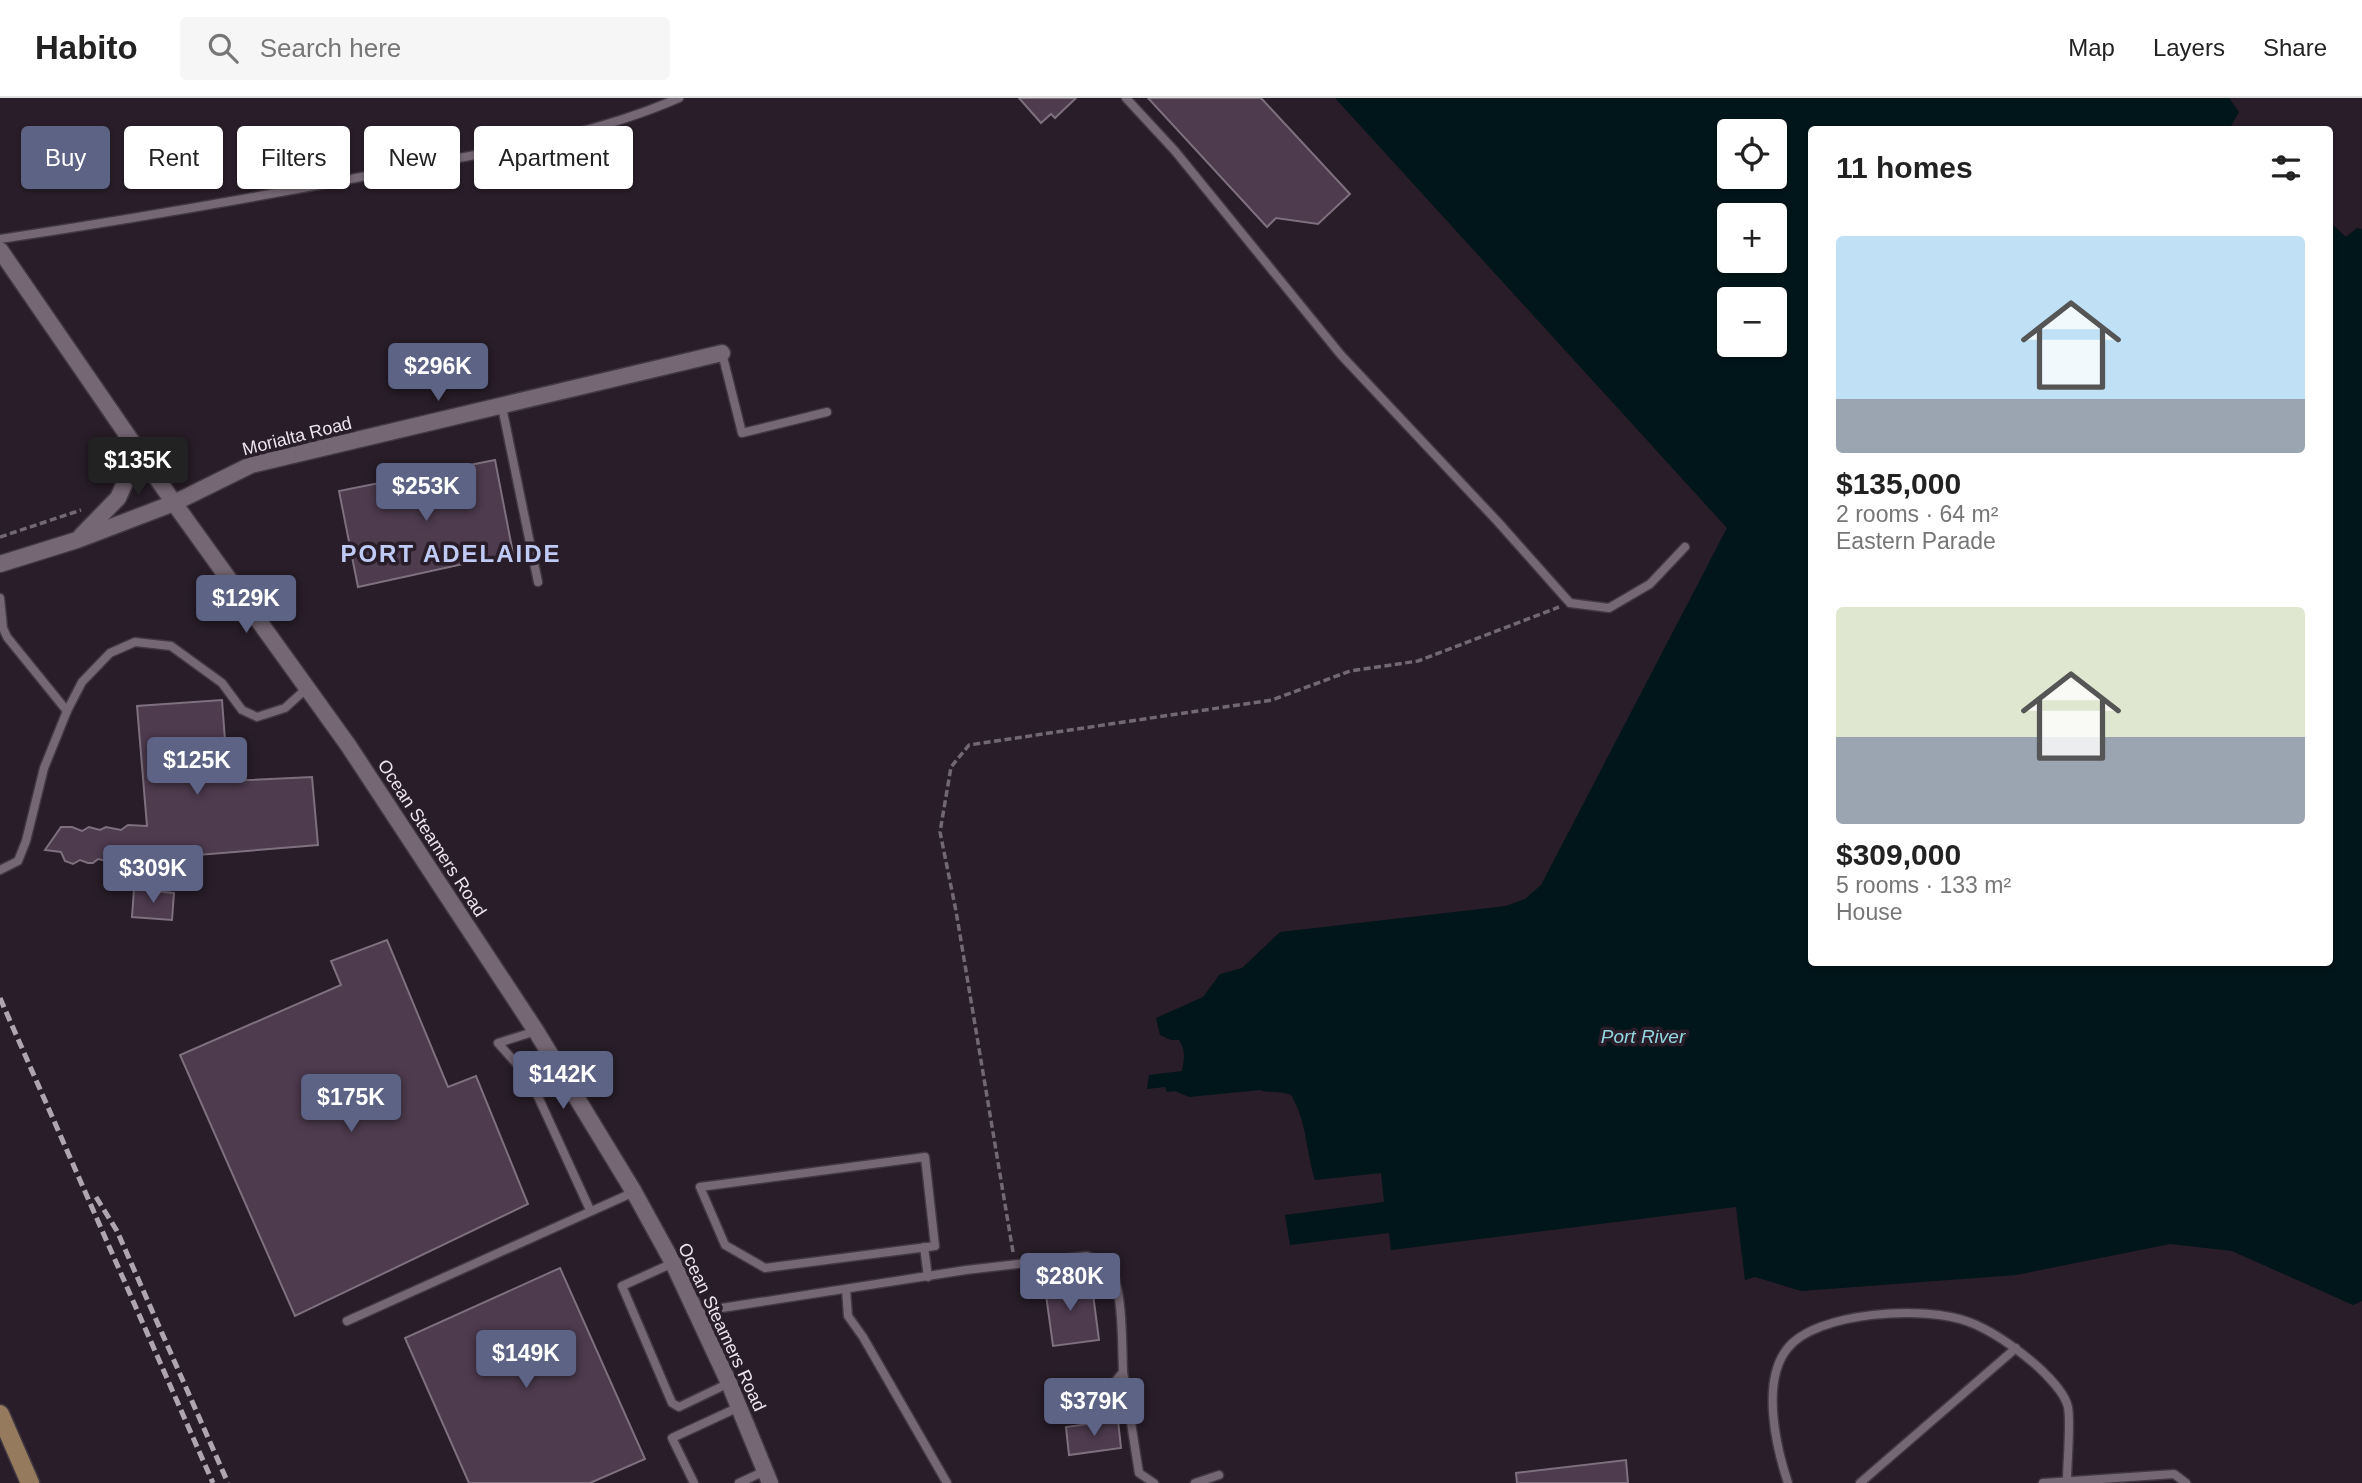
<!DOCTYPE html>
<meta charset="utf-8">
<style>
:root{--surface:#fff;--page:#f6f6f6;--text:#222;--muted:#767676;--line:#e0e0e0;--accent:#5c6385}
body{margin:0;font-family:Helvetica,sans-serif;background:var(--page);color:var(--text);height:100vh;display:flex;flex-direction:column;font-size:26px;white-space:nowrap}
*{box-sizing:border-box;margin:0}
p{font-size:23px;color:var(--muted)}
.icon{flex:none;width:38px;height:38px;fill:none;stroke:currentColor;stroke-width:2;stroke-linecap:round;stroke-linejoin:round}
.map{position:relative;flex:1;overflow:hidden}
.drawer{position:absolute;left:1808px;top:28px;width:525px;height:840px;display:flex;flex-direction:column;background:var(--surface);border-radius:7px;box-shadow:0 2px 5px #0004}
.drawer>*{flex:none}
.banner{position:absolute;left:21px;top:28px;width:665px;height:63px;display:flex;gap:14px}
.fabs{position:absolute;left:1717px;top:21px;display:grid;gap:14px}
.fabs a{display:grid;place-items:center;width:70px;height:70px;border-radius:7px;background:var(--surface);box-shadow:0 2px 5px #0004;font-size:35px}
.price{position:absolute;translate:-50% -60px;padding:0 16px;border-radius:7px;background:var(--accent);color:#fff;font-size:23px;line-height:46px;filter:drop-shadow(0 2px 4px #0008)}
.price::after{content:'';position:absolute;left:50%;top:42px;width:21px;height:16px;margin-left:-10px;background:inherit;clip-path:polygon(0 0,100% 0,50% 100%)}
.price.current{background:#222;color:#fff}
ul{padding:0;list-style:none}
li{display:grid;align-content:center;gap:14px;height:371px;padding:0 28px}
li span{display:grid;place-items:center;height:217px;border-radius:7px;color:#555}
li>.icon{margin-inline-start:auto}
span .icon{width:126px;height:126px;fill:#fffc;stroke-width:1}
li b{font-size:30px}
h2{display:flex;justify-content:space-between;align-items:center;height:84px;padding:0 28px;font-size:30px}
.pill{padding:0 24px;border-radius:7px;background:var(--surface);box-shadow:0 2px 5px #0004;font-size:24px;line-height:63px}
.pill.current{background:var(--accent);color:#fff}
header{display:flex;align-items:center;gap:42px;box-sizing:border-box;height:98px;padding:0 35px;background:var(--surface);border-bottom:2px solid var(--line)}
header strong{font-size:33px}
nav{display:flex;gap:38px;margin-inline-start:auto;font-size:24px}
.search{width:490px;height:63px;background:var(--page);display:flex;align-items:center;gap:18px;box-sizing:border-box;padding:0 24px;border-radius:7px;color:var(--muted);font-size:26px}
.map>svg:first-child{display:block}
.water{fill:#00161a;fill-rule:evenodd}
.building{fill:#4e3b4e;stroke:#7e707e;stroke-width:2}
.lines{fill:none;stroke-linecap:round;stroke-linejoin:round}
.lane-casing{stroke:#413841;stroke-width:11}
.street-casing{stroke:#413841;stroke-width:19}
.secondary-casing{stroke:#413841;stroke-width:21}
.path{stroke:#726872;stroke-width:3.5;stroke-dasharray:7 3.5;stroke-linecap:butt}
.lane{stroke:#756774;stroke-width:8}
.street{stroke:#756774;stroke-width:16}
.secondary{stroke:#967a5e;stroke-width:18}
.rail{stroke:#aea5ae;stroke-width:5;stroke-dasharray:10 5;stroke-linecap:butt}
.labels{text-anchor:middle;stroke-width:7;stroke-linejoin:round;paint-order:stroke}
.street-label{font-size:18px;fill:#ece4ec;stroke:#281d28}
.water-label{font-size:19px;font-style:italic;fill:#91d6e0;stroke:#281d28}
.district-label{font-size:24px;font-weight:bold;letter-spacing:2px;fill:#c0cbf5;stroke:#281d28}
</style>
<header>
<strong>Habito</strong>
<div class="search"><svg class="icon" aria-label="search" viewBox="0 0 24 24"><circle cx="10" cy="10" r="6"/><path d="M15 15l6 6"/></svg>Search here</div>
<nav><a>Map</a><a>Layers</a><a>Share</a></nav>
</header>
<div class="map">
<svg width="2362" height="1385" viewBox="0 0 2362 1385">
<rect width="100%" height="100%" fill="#281d28"/>
<path class="water" d="M 1335,0 L 2229,0 L 2239,14 L 2231,28 L 2234,32 L 1811,32 L 1811,864 L 2329,864 L 2329,123 L 2346,139 L 2357,130 L 2362,131 L 2362,1203 L 2353,1207 L 2232,1153 L 2170,1146 L 2016,1177 L 1801,1193 L 1755,1179 L 1745,1182 L 1736,1109 L 1391,1152 L 1389,1135 L 1290,1147 L 1285,1117 L 1384,1104 L 1381,1075 L 1315,1082 C 1306,1054 1307,1023 1291,997 C 1280,992 1271,996 1260,992 L 1189,999 L 1175,993 L 1167,994 L 1165,989 L 1147,991 L 1149,977 L 1182,973 C 1184,962 1186,952 1179,942 L 1171,942 L 1160,937 L 1156,920 L 1203,899 L 1220,876 L 1242,870 L 1280,834 L 1506,808 L 1525,801 L 1541,787 L 1727,430 ZM 1729,33 L 1774,33 L 1774,79 L 1729,79 ZM 1729,117 L 1774,117 L 1774,163 L 1729,163 ZM 1729,201 L 1774,201 L 1774,247 L 1729,247 Z"/>
<g class="building">
<path d="M 1019,0 L 1076,0 L 1055,20 L 1051,16 L 1041,25 Z"/>
<path d="M 1148,0 L 1261,0 L 1350,96 L 1318,126 L 1276,120 L 1267,129 Z"/>
<path d="M 495,362 L 513,455 L 358,489 L 339,393 Z"/>
<path d="M 222,602 L 228,683 L 312,679 L 318,747 L 149,761 L 149,758 L 131,762 L 119,757 L 111,764 L 98,761 L 93,765 L 88,765 L 80,762 L 73,766 L 65,763 L 61,754 L 45,752 L 61,729 L 72,729 L 82,733 L 89,729 L 100,732 L 106,729 L 121,732 L 128,727 L 147,728 L 137,608 Z"/>
<path d="M 134,791 L 174,795 L 172,822 L 132,819 Z"/>
<path d="M 387,842 L 448,989 L 476,978 L 528,1106 L 295,1218 L 180,957 L 341,887 L 331,863 Z"/>
<path d="M 560,1170 L 645,1361 L 590,1385 L 469,1385 L 405,1240 Z"/>
<path d="M 1073,1178 L 1075,1198 L 1093,1196 L 1099,1242 L 1053,1248 L 1044,1182 Z"/>
<path d="M 1118,1322 L 1121,1350 L 1069,1357 L 1066,1329 Z"/>
<path d="M 1626,1362 L 1628,1385 L 1517,1385 L 1516,1375 Z"/>
</g>
<g class="lines">
<g class="lane-casing">
<g id="lane">
<path d="M 1126,0 L 1175,53 L 1341,257 L 1498,424 L 1570,505 L 1609,510 L 1650,486 L 1685,449"/>
<path d="M 0,141 C 138,120 276,96 413,69 C 503,51 594,37 679,0"/>
<path d="M 722,255 L 742,335 L 827,314"/>
<path d="M 502,309 L 538,484"/>
<path d="M 0,500 L 3,530 L 7,539 L 67,613"/>
<path d="M 0,772 L 18,763 L 26,743 L 44,670 L 67,613 L 82,584 L 110,555 L 135,544 L 171,548 L 222,585 L 242,612 L 257,619 L 285,610 L 307,590"/>
<path d="M 536,933 L 498,945 L 530,981 L 590,1112"/>
<path d="M 925,1059 L 935,1148 L 765,1170 L 725,1147 L 700,1089 Z"/>
<path d="M 924,1149 L 928,1179"/>
<path d="M 673,1165 L 622,1188 L 672,1305 L 679,1309 L 729,1285"/>
<path d="M 846,1191 L 848,1218 L 863,1239 L 947,1385"/>
<path d="M 696,1214 L 966,1172 L 1087,1158 C 1096,1161 1105,1165 1111,1173 C 1123,1191 1122,1250 1123,1274 L 1110,1290 L 1082,1293"/>
<path d="M 347,1223 L 634,1094"/>
<path d="M 1123,1274 L 1139,1375 L 1154,1385"/>
<path d="M 694,1385 L 672,1340 L 739,1309"/>
<path d="M 739,1385 L 765,1373"/>
<path d="M 1195,1385 L 1219,1377"/>
<path d="M 1788,1385 C 1776,1349 1761,1284 1787,1251 C 1816,1213 1927,1207 1969,1224 C 1993,1233 2016,1250 2036,1267 C 2046,1276 2065,1295 2068,1309 C 2071,1326 2067,1364 2067,1383"/>
<path d="M 1860,1385 L 2016,1250"/>
<path d="M 2043,1385 L 2174,1376 L 2186,1385"/>
</g>
</g>
<g class="street-casing">
<g id="street">
<path d="M 0,152 L 174,405 L 348,647 L 536,933 L 634,1094 L 673,1165 L 729,1285 L 770,1385"/>
<path d="M 81,438 L 118,400 L 132,369 L 126,339"/>
<path d="M 0,466 L 77,442 L 174,405 L 251,367 L 722,255"/>
</g>
</g>
<g class="secondary-casing">
<path id="secondary" d="M 0,1316 L 30,1385"/>
</g>
<g class="path">
<path d="M 0,439 L 81,412"/>
<path d="M 1013,1154 L 956,813 L 940,734 L 951,669 L 969,647 L 1272,602 L 1350,573 L 1418,563 L 1559,509"/>
</g>
<use href="#lane" class="lane"/>
<use href="#street" class="street"/>
<use href="#secondary" class="secondary"/>
<g class="rail">
<path d="M 0,900 L 213,1385"/>
<path d="M 96,1099 L 117,1133 L 228,1385"/>
</g>
</g>
<g class="labels">
<g class="street-label">
<text transform="translate(297 338) rotate(-14)" y="6">Morialta Road</text>
<text transform="translate(432 740) rotate(57)" y="6">Ocean Steamers Road</text>
<text transform="translate(722 1229) rotate(65)" y="6">Ocean Steamers Road</text>
</g>
<g class="water-label">
<text x="1643" y="945">Port River</text>
</g>
<g class="district-label">
<text x="451" y="464">PORT ADELAIDE</text>
</g>
</g>
</svg>
<div class="fabs">
<a><svg class="icon" aria-label="locate" viewBox="0 0 24 24"><circle cx="12" cy="12" r="6"/><path d="M12 2v4M12 18v4M2 12h4M18 12h4"/></svg></a>
<a>+</a>
<a>−</a>
</div>
<b class="price" style="left:438px;top:305px">$296K</b>
<b class="price current" style="left:138px;top:399px">$135K</b>
<b class="price" style="left:426px;top:425px">$253K</b>
<b class="price" style="left:246px;top:537px">$129K</b>
<b class="price" style="left:197px;top:699px">$125K</b>
<b class="price" style="left:153px;top:807px">$309K</b>
<b class="price" style="left:563px;top:1013px">$142K</b>
<b class="price" style="left:351px;top:1036px">$175K</b>
<b class="price" style="left:1070px;top:1215px">$280K</b>
<b class="price" style="left:526px;top:1292px">$149K</b>
<b class="price" style="left:1094px;top:1340px">$379K</b>
<div class="banner">
<a class="pill current">Buy</a>
<a class="pill">Rent</a>
<a class="pill">Filters</a>
<a class="pill">New</a>
<a class="pill">Apartment</a>
</div>
<section class="drawer">
<h2>11 homes<svg class="icon" aria-label="filters" viewBox="0 0 24 24"><path d="M4 7h16M4 17h16"/><circle cx="9" cy="7" r="2"/><circle cx="15" cy="17" r="2"/></svg></h2>
<ul>
<li><span style="background:linear-gradient(#bfe0f5 75%,#9aa5b1 0)"><svg class="icon" aria-label="home" viewBox="0 0 24 24"><path d="M3 11l9-7 9 7M6 9v11h12V9"/></svg></span><div><b>$135,000</b><p>2 rooms · 64 m²</p><p>Eastern Parade</p></div></li>
<li><span style="background:linear-gradient(#dfe7d0 60%,#9aa5b1 0)"><svg class="icon" aria-label="home" viewBox="0 0 24 24"><path d="M3 11l9-7 9 7M6 9v11h12V9"/></svg></span><div><b>$309,000</b><p>5 rooms · 133 m²</p><p>House</p></div></li>
</ul>
</section>
</div>
